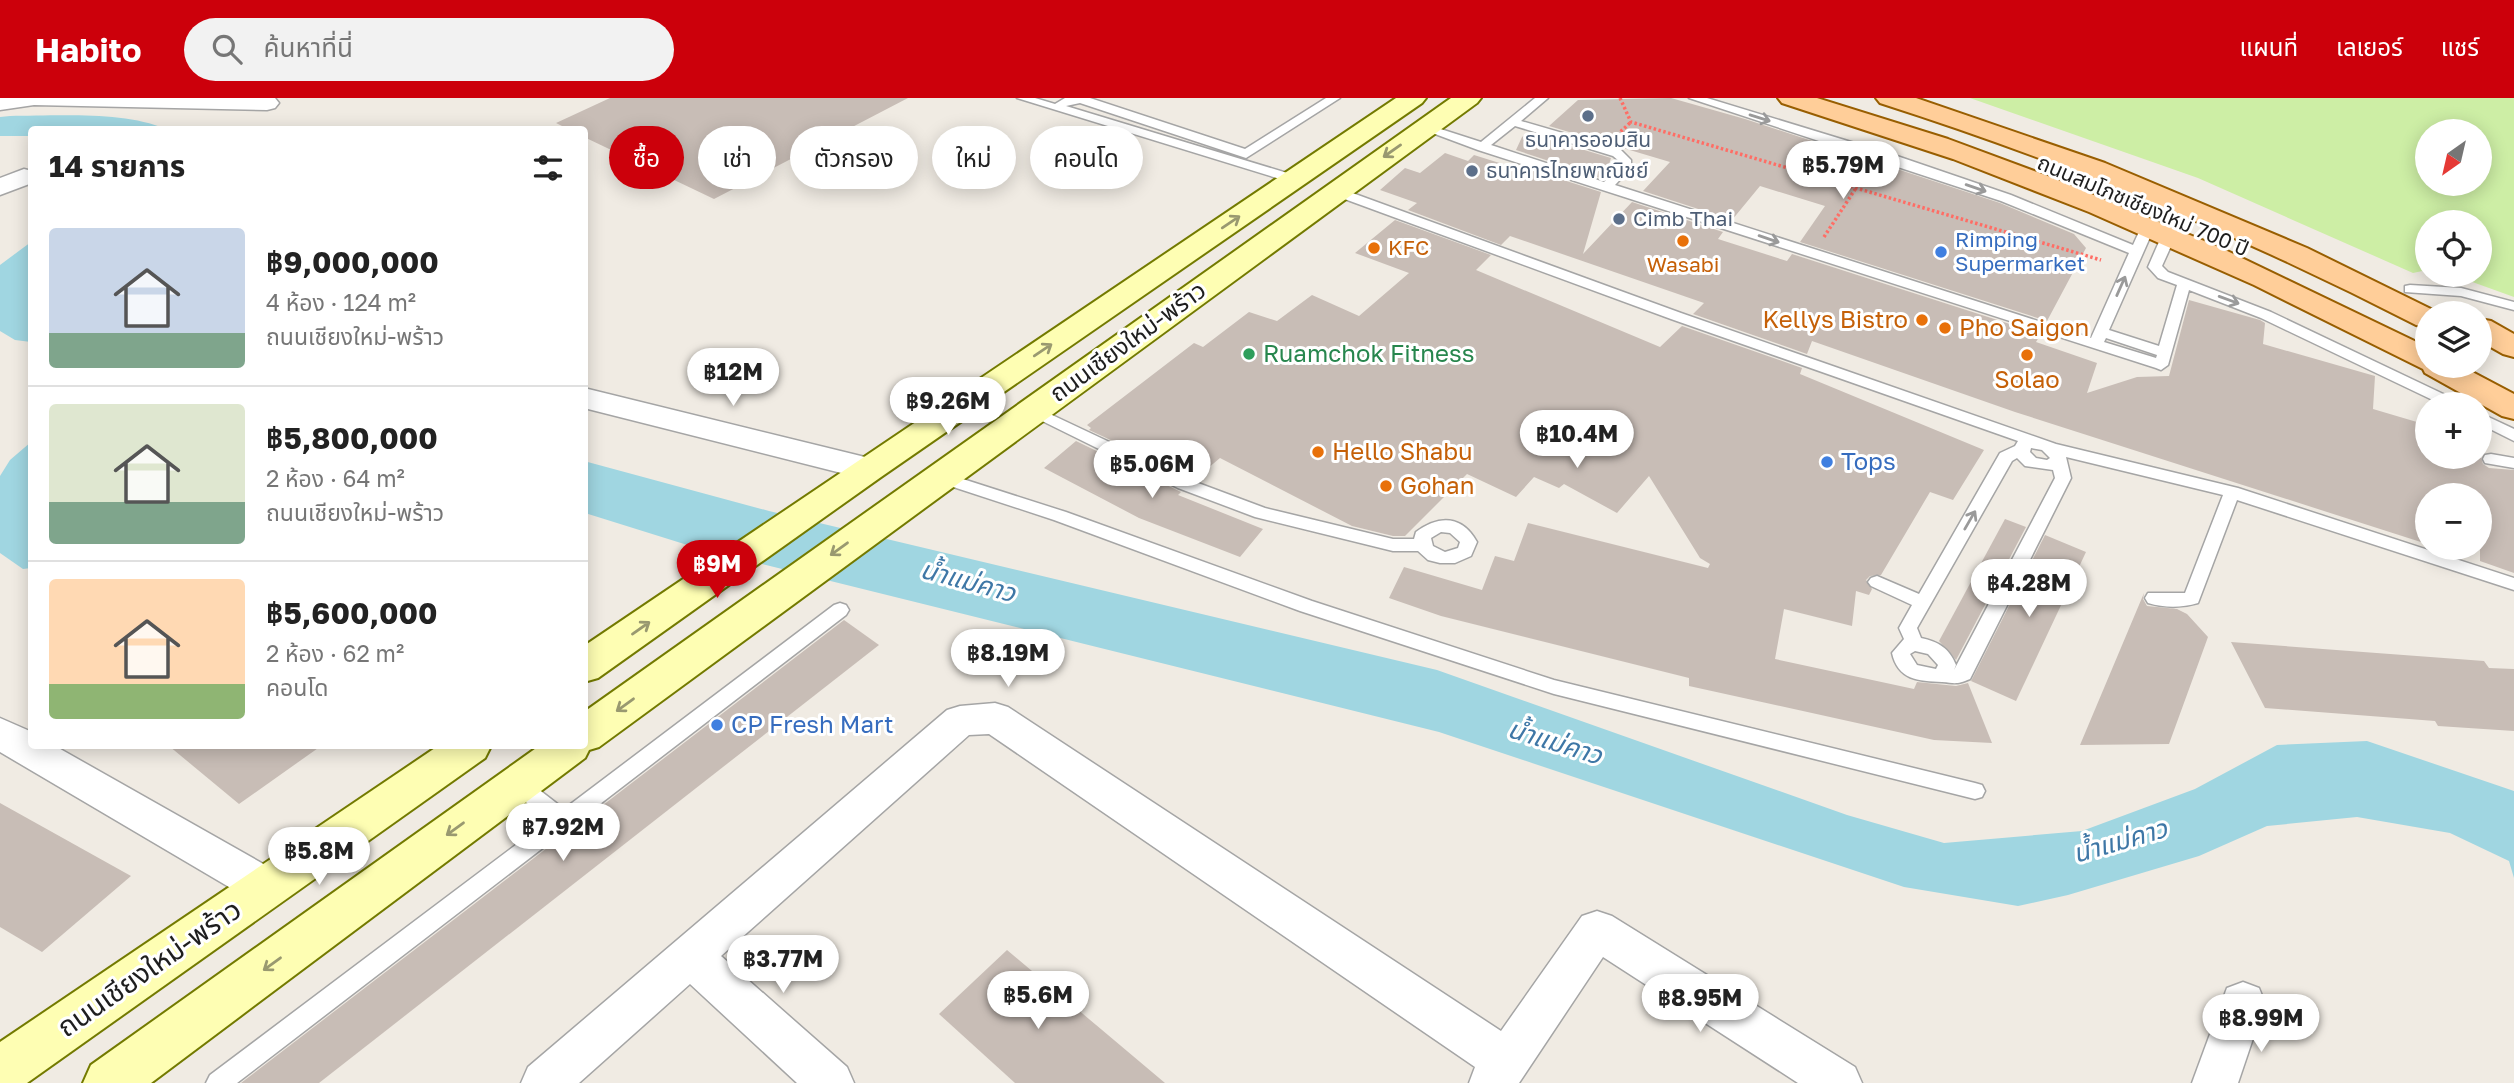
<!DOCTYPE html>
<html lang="th">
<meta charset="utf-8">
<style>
:root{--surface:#fff;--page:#f2f2f2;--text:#222;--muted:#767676;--line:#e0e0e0;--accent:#cc000b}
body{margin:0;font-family:"Golos Text","Noto Sans Thai",sans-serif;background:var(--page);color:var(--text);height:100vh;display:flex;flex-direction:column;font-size:26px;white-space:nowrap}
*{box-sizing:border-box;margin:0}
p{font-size:23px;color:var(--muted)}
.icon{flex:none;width:38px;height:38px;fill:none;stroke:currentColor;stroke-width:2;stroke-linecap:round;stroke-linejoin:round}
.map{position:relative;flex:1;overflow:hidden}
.details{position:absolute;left:28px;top:28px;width:560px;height:623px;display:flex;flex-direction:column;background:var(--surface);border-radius:7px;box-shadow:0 4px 18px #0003}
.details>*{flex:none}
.banner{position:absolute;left:609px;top:28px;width:665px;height:63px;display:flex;gap:14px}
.needle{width:46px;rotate:214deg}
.buttons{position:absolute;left:2415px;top:21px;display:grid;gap:14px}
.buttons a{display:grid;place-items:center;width:77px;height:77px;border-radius:50%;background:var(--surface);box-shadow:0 4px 18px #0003;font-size:35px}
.price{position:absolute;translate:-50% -60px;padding:0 16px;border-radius:24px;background:#fff;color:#222;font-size:23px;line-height:46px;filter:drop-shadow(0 2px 4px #0008)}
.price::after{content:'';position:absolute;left:50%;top:42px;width:21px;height:16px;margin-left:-10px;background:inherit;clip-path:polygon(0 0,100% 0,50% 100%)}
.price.active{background:var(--accent);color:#fff}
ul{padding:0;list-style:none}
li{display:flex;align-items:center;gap:21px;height:175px;padding:0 21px}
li+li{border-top:2px solid var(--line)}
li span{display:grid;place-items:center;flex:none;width:196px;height:140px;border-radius:7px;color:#555}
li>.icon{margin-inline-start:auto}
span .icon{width:84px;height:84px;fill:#fffc;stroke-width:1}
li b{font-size:30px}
h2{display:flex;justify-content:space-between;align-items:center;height:84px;padding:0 21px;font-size:30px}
.pill{padding:0 24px;border-radius:32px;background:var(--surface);box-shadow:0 4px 18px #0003;font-size:24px;line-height:63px}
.pill.active{background:var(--accent);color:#fff}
header{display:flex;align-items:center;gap:42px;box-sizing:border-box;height:98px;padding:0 35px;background:var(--accent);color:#fff}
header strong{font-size:33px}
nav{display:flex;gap:38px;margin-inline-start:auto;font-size:24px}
.search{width:490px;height:63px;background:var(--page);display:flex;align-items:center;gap:18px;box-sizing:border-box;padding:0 24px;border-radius:38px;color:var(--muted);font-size:26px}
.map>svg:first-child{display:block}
.grass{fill:#cdeea5;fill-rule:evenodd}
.water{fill:#a0d6e1}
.building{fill:#c8bdb6}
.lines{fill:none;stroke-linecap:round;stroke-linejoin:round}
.service-casing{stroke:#a5a5a5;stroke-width:3}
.minor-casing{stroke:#a5a5a5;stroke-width:3}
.secondary-casing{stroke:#737a00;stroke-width:4}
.primary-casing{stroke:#985e00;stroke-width:4}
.path{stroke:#ff6d65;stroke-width:3.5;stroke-dasharray:2.5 2.5;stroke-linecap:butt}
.service{fill:#fff;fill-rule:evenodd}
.minor{fill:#fff;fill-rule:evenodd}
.secondary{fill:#fefeb3;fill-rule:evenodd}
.primary{fill:#ffce99;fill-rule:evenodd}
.oneway{stroke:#9a9a9a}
.oneway2{stroke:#999970}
.service-dot{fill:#5c6f8a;stroke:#fff;stroke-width:2.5}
.food-dot{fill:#e8710a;stroke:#fff;stroke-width:2.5}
.shop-dot{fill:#3f7fe0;stroke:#fff;stroke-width:2.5}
.leisure-dot{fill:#2e9e5b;stroke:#fff;stroke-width:2.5}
.labels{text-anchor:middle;stroke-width:6;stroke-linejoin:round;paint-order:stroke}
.far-service-label{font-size:21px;fill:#4e5e75;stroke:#fff;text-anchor:start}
.far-street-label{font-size:21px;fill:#1e1e1e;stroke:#fff}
.far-shop-label{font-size:21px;fill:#366cbe;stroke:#fff;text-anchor:start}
.far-food-label{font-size:21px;fill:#c56008;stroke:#fff;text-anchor:start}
.food-label{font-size:24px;fill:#c56008;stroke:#fff;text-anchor:start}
.street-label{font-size:24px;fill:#1e1e1e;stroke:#fff}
.leisure-label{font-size:24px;fill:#27864d;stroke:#fff;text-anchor:start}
.shop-label{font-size:24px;fill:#366cbe;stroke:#fff;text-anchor:start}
.water-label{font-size:26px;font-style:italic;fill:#3e77a6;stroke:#fff}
.near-street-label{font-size:28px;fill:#1e1e1e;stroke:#fff}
</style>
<header>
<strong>Habito</strong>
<div class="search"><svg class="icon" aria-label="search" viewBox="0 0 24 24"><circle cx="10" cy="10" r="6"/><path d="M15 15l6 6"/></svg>ค้นหาที่นี่</div>
<nav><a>แผนที่</a><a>เลเยอร์</a><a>แชร์</a></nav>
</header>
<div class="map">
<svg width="2514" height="985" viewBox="0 0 2514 985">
<rect width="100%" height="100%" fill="#f0ebe3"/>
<path class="grass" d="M 1970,0 L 2514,0 L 2514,199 L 2453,177 L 2480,177 L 2480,124 L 2427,124 L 2427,172 L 2413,175 L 2198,80 ZM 2427,33 L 2480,33 L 2480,86 L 2427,86 Z"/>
<g class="water">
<path d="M 10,18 C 55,18 125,13 165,31 L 32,32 L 31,38 L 0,38 L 0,19 Z"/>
<path d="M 31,144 L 31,244 L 15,242 L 0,233 L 0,167 Z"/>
<path d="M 31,344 L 31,470 L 23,471 L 0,455 L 0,378 L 10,362 Z"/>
<path d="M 584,363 L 769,413 L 1437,572 L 1847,717 L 1944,745 L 2082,733 L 2195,691 L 2277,647 L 2367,643 L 2514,693 L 2514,780 L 2509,763 L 2450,735 L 2357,719 L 2267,728 L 2199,758 L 2068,797 L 2018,808 L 1904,789 L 1439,634 L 697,450 L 585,415 Z"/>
</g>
<g class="building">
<path d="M 610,0 L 908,0 L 714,101 L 584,39 L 584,32 L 570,32 L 556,25 Z"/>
<path d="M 1671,0 L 1745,21 L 2000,105 L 2074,136 L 2086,150 L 2047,223 L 1800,144 L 1825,108 L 1760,88 L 1732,122 L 1643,93 L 1670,64 L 1549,28 L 1578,2 Z"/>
<path d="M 1528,35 L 1611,60 L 1605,79 L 1603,81 L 1516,52 L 1522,39 Z"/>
<path d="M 1445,55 L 1468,63 L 1474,57 L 1509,68 L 1510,65 L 1601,94 L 1583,156 L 1632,104 L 1723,134 L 1718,141 L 1787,163 L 1792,156 L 2041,236 L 2036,244 L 2097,265 L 2087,295 L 2137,279 L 2169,278 L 2189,202 L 2260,222 L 2265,225 L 2263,246 L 2375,278 L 2373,311 L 2427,327 L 2427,359 L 2481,359 L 2483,366 L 2489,370 L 2514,372 L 2514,475 L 2480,463 L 2480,397 L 2427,397 L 2427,446 L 2015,314 L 1812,243 L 1807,256 L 1693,216 L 1704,205 L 1510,138 L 1501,147 L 1408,112 L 1417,105 L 1380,92 L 1405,70 L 1420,75 Z"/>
<path d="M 1395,122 L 1491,157 L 1476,172 L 1660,249 L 1682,228 L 1802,270 L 1800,276 L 1984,352 L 1953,402 L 1930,394 L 1881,477 L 1870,478 L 1866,482 L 1872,491 L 1869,497 L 1856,493 L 1852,528 L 1784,511 L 1775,561 L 1914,591 L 1917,584 L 1956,588 L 1968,585 L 1992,645 L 1934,642 L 1689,588 L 1689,580 L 1441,518 L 1389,500 L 1404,469 L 1482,492 L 1495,458 L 1514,463 L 1528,425 L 1708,470 L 1710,466 L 1700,460 L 1649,378 L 1617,415 L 1564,386 L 1559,390 L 1534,379 L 1516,399 L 1467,376 L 1405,438 L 1393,438 L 1352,428 L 1220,360 L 1195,381 L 1089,332 L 1091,330 L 1087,327 L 1194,245 L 1203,249 L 1249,214 L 1277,223 L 1312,197 L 1359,218 L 1409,175 L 1355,155 Z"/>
<path d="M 1076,343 L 1181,394 L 1178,397 L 1263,431 L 1240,459 L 1139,420 L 1044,370 Z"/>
<path d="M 2005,421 L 2026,429 L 1956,562 L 1939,543 Z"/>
<path d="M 2045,437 L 2086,454 L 2016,603 L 1971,583 Z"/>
<path d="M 2144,495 L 2143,501 L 2147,508 L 2177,511 L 2187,516 L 2208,539 L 2169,646 L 2080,647 Z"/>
<path d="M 844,522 L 879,547 L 319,985 L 241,985 Z"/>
<path d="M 2231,544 L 2484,563 L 2489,570 L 2514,571 L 2514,633 L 2438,628 L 2435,623 L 2265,610 Z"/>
<path d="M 169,648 L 321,648 L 239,706 Z"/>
<path d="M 0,705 L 131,778 L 42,854 L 0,829 Z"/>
<path d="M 1007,852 L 1165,985 L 1015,985 L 939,916 Z"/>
</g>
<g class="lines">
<g class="service-casing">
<g id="service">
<path d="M 1017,0 L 1035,0 L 1055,6 L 1065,0 L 1090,0 L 1245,51 L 1326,0 L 1340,0 L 1246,60 L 1080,5 L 1066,8 L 1297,78 L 1297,84 L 1293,85 Z"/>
<path d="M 1535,0 L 1548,0 L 1521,23 L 1621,52 L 1631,62 L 1631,70 L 1615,87 L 2091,240 L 2129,155 L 2001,103 L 1689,0 L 1707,0 L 1897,58 L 2011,97 L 2133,147 L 2143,125 L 2153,125 L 2155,128 L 2109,232 L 2159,248 L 2177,187 L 2158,180 L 2148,169 L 2162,137 L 2169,133 L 2176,137 L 2162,168 L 2168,174 L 2271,214 L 2458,303 L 2461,306 L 2441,306 L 2261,220 L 2189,192 L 2168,267 L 2161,272 L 2156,270 L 1478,52 L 1419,30 L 1425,26 L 1481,44 ZM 1515,28 L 1613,58 L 1619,63 L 1619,69 L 1604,84 L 1491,47 ZM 2106,240 L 2157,257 L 2156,260 L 2104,244 Z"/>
<path d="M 1336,89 L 1681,215 L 2056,346 L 2238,390 L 2514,480 L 2514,492 L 2237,402 L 2198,505 C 2181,510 2165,510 2148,505 L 2145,500 L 2148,495 L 2185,495 L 2223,397 L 2066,359 L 2071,380 L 1970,581 C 1956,587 1955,585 1942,584 C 1918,583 1898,582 1892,555 L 1904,541 L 1899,530 L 1912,507 L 1871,488 L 1868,484 L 1871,480 L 1877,478 L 1919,496 L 2000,355 L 2015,348 L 2018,343 L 1671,221 L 1331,96 L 1331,90 ZM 2031,350 L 2042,352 L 2050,360 L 2047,362 L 2036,360 L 2030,354 ZM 2017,360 L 2025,368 L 2053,372 L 2055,380 L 1954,572 L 1956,567 C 1949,550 1939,544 1921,540 L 1917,530 L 2012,363 ZM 1915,553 L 1928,556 L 1938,567 L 1936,571 L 1917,567 L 1910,556 Z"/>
<path d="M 2410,187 L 2461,190 L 2514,204 L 2514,212 L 2461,198 L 2405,194 L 2405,188 Z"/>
<path d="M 1033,308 L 1190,382 L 1265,410 L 1393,441 L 1414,441 L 1416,434 C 1439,417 1462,417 1477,444 L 1471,458 L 1455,465 L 1440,465 L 1428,462 L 1418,453 L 1393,453 L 1255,419 L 1178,390 L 1028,316 L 1025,313 ZM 1441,434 L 1450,435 L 1460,444 L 1458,450 L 1445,454 L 1433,448 L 1431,440 Z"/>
<path d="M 2480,315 L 2514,331 L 2514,343 L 2480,326 Z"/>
<path d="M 2491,356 L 2514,360 L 2514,370 L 2485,365 L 2483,361 L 2485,357 Z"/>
<path d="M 941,374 L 1066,414 L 1312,503 L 1554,582 L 1975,685 L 1982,687 L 1985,693 L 1982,699 L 1975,701 L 1554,596 L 1300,513 L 1054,422 L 935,383 L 933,379 L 935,375 Z"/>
<path d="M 840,505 L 846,507 L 849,512 L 846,517 L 237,985 L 206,985 L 210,977 L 549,722 L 510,692 L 507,686 L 510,680 L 517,678 L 524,680 L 564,711 L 834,507 Z"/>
</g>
</g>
<g class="minor-casing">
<g id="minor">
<path d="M 0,0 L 275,0 L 279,5 L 275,10 L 267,12 L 34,7 L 0,12 Z"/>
<path d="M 24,71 L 32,73 L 32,85 L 0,97 L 0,80 Z"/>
<path d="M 584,290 L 869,360 L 880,363 L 885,371 L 880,379 L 869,382 L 584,310 Z"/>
<path d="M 995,605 L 1008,609 L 1501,933 L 1582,818 L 1597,813 L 1612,818 L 1855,969 L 1862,985 L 1798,985 L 1603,859 L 1519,985 L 1469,985 L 1475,969 L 989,636 L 969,637 L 721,858 L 847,969 L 854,985 L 797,985 L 690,886 L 579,985 L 521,985 L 528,969 L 947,612 L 960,608 Z"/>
<path d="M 0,620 L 32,634 L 32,648 L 55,648 L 281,776 L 287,789 L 281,802 L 266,807 L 251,802 L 0,654 Z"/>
<path d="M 2243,884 L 2259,890 L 2265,905 L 2238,985 L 2192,985 L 2227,890 Z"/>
</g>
</g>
<g class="secondary-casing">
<g id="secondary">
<path d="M 1396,0 L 1426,0 L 1422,5 L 881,379 L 598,580 L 584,584 L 584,548 Z"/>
<path d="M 1451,0 L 1481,0 L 1477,5 L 599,649 L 589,652 L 585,660 L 151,985 L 83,985 L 91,967 L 539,648 L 584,648 L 584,614 Z"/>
<path d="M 438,648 L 491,648 L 485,660 L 27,985 L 0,985 L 0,944 Z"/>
</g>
</g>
<g class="primary-casing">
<g id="primary">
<path d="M 1778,0 L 1817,0 L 1948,41 L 2053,80 L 2221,150 L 2427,249 L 2427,268 L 2461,268 L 2514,296 L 2514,321 L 2502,318 L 2425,275 L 2423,271 L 2254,187 L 2089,114 L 1953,61 L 1782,5 Z"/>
<path d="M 1876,0 L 1916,0 L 2105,65 L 2307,150 L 2439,215 L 2427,215 L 2427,229 L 2416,227 C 2243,138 2065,64 1880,5 Z"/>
<path d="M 2480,221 L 2491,223 L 2514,236 L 2514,259 L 2503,256 L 2480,243 Z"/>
</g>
</g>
<g class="path">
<path d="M 1620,0 L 1631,24 L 2101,162"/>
<path d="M 1617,37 L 1631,24"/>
<path d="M 1824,139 L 1856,90"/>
</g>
<use href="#service" class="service"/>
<use href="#minor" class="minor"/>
<use href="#secondary" class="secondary"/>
<use href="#primary" class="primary"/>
</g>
<defs><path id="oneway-shaft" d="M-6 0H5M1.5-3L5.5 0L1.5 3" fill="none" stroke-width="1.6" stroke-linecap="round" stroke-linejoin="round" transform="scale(1.75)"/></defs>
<g class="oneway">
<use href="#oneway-shaft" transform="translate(1760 20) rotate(17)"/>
<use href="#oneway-shaft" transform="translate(1976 90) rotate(19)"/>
<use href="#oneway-shaft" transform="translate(1769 141) rotate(19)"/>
<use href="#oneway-shaft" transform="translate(2121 188) rotate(-66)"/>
<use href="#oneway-shaft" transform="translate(2229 202) rotate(20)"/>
<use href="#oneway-shaft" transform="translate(1970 422) rotate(-60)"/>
</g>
<g class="oneway2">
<use href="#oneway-shaft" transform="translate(1392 53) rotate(145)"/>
<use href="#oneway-shaft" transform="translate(1231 124) rotate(-34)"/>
<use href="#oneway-shaft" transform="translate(1043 252) rotate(-34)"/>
<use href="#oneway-shaft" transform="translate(839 451) rotate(144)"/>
<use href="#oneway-shaft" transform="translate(641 530) rotate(-35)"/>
<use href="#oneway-shaft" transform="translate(625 607) rotate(144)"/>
<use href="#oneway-shaft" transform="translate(455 731) rotate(144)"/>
<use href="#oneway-shaft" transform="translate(272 866) rotate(144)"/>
</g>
<g class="service-dot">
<circle cx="1588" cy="18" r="7"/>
<circle cx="1472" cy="73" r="7"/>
<circle cx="1619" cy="121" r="7"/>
</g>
<g class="food-dot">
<circle cx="1683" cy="143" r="7"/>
<circle cx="1374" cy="150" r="7"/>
<circle cx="1922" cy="222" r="7"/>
<circle cx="1945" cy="230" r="7"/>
<circle cx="2027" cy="257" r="7"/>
<circle cx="1318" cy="354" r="7"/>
<circle cx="1386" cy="388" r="7"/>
</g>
<g class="shop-dot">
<circle cx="1941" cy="154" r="7"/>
<circle cx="1827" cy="364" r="7"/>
<circle cx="717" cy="627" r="7"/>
</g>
<circle class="leisure-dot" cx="1249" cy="256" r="7"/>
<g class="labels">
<g class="far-service-label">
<text x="1588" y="49" text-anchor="middle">ธนาคารออมสิน</text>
<text x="1486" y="80">ธนาคารไทยพาณิชย์</text>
<text x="1633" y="128">Cimb Thai</text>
</g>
<g class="far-street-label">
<text transform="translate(2143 108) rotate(23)" y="7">ถนนสมโภชเชียงใหม่ 700 ปี</text>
</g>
<g class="far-shop-label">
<text x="1955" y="149">Rimping<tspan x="1955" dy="24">Supermarket</tspan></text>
</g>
<g class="far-food-label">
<text x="1388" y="157">KFC</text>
<text x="1683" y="174" text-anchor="middle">Wasabi</text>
</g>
<g class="food-label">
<text x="1908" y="230" text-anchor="end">Kellys Bistro</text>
<text x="1959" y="238">Pho Saigon</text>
<text x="2027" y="290" text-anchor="middle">Solao</text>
<text x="1332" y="362">Hello Shabu</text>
<text x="1400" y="396">Gohan</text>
</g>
<g class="street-label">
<text transform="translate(1128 244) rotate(-36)" y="8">ถนนเชียงใหม่-พร้าว</text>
</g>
<g class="leisure-label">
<text x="1263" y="264">Ruamchok Fitness</text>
</g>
<g class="shop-label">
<text x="1841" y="372">Tops</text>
<text x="731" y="635">CP Fresh Mart</text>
</g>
<g class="water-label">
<text transform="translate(968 483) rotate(15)" y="9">น้ำแม่คาว</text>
<text transform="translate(1555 644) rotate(17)" y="9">น้ำแม่คาว</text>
<text transform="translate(2120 743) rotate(-16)" y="9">น้ำแม่คาว</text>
</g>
<g class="near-street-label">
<text transform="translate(149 870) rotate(-35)" y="10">ถนนเชียงใหม่-พร้าว</text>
</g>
</g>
</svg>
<div class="buttons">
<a><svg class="needle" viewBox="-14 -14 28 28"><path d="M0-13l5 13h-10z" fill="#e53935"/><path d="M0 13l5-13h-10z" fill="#767676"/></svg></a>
<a><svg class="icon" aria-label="locate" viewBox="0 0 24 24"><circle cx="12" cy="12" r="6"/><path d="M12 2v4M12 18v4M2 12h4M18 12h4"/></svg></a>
<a><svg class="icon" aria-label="layers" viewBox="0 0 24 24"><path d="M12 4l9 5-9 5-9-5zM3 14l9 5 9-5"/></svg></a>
<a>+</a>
<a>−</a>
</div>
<b class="price" style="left:1843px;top:103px">฿5.79M</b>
<b class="price" style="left:733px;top:310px">฿12M</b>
<b class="price" style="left:948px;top:339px">฿9.26M</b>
<b class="price" style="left:1577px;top:372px">฿10.4M</b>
<b class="price" style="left:1152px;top:402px">฿5.06M</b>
<b class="price active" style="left:717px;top:502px">฿9M</b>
<b class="price" style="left:2029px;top:521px">฿4.28M</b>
<b class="price" style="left:1008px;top:591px">฿8.19M</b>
<b class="price" style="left:563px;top:765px">฿7.92M</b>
<b class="price" style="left:319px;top:789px">฿5.8M</b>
<b class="price" style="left:783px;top:897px">฿3.77M</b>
<b class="price" style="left:1038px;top:933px">฿5.6M</b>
<b class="price" style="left:1700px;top:936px">฿8.95M</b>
<b class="price" style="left:2261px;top:956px">฿8.99M</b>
<div class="banner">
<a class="pill active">ซื้อ</a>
<a class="pill">เช่า</a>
<a class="pill">ตัวกรอง</a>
<a class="pill">ใหม่</a>
<a class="pill">คอนโด</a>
</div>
<section class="details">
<h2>14 รายการ<svg class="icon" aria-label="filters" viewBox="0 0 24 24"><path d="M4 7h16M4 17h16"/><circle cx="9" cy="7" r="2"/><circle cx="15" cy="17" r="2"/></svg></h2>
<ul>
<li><span style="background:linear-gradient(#c9d6e8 75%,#7fa58c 0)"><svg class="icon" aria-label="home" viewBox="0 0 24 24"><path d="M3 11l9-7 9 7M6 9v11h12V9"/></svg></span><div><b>฿9,000,000</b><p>4 ห้อง · 124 m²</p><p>ถนนเชียงใหม่-พร้าว</p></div></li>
<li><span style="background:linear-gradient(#dfe7d0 70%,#7fa58c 0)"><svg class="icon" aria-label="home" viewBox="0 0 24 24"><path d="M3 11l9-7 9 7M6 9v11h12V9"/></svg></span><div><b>฿5,800,000</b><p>2 ห้อง · 64 m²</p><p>ถนนเชียงใหม่-พร้าว</p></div></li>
<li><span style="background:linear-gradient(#ffd9b3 75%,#8fb573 0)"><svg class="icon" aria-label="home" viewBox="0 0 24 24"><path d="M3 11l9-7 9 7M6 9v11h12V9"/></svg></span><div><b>฿5,600,000</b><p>2 ห้อง · 62 m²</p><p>คอนโด</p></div></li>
</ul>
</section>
</div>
